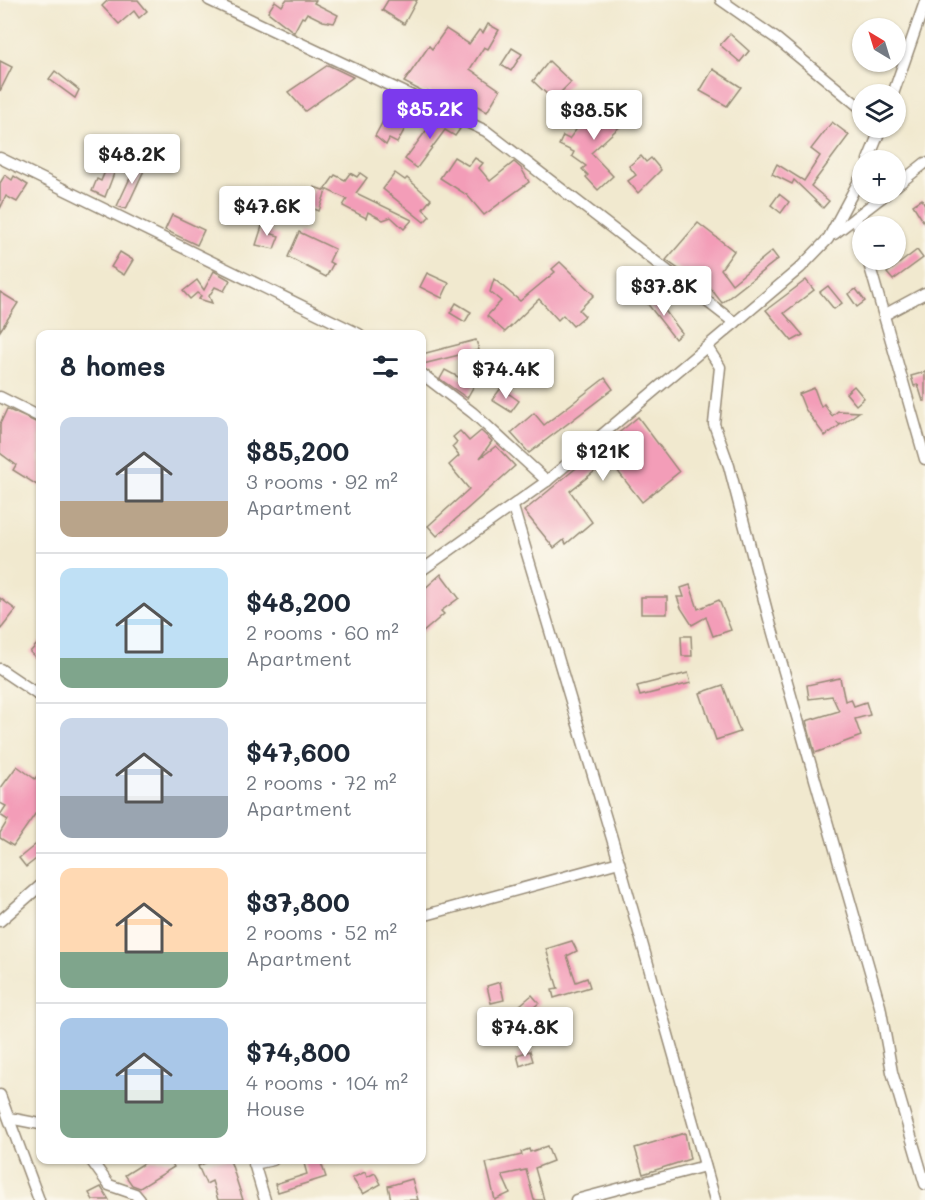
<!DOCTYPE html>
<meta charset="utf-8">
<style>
:root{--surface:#fff;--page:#f2f2f3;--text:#1f2937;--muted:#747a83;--line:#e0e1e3;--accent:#7c3aed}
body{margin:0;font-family:Mali,sans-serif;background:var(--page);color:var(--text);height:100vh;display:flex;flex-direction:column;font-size:22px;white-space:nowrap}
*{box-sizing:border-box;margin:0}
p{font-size:20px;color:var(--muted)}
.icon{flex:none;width:33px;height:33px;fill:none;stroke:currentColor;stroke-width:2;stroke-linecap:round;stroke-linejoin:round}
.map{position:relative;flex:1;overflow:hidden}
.sheet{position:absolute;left:36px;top:330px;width:390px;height:834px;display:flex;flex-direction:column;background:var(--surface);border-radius:12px;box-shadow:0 2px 4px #0004}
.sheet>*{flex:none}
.needle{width:39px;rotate:322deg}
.buttons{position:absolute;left:852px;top:18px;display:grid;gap:12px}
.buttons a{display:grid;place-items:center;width:54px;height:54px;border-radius:50%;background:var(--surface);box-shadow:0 2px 4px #0004;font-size:30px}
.price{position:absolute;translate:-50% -51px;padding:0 14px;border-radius:6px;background:#fff;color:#222;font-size:20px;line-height:39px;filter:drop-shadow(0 2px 3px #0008)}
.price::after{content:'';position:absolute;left:50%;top:36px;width:18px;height:14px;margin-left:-9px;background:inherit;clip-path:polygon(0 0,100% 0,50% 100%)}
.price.on{background:var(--accent);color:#fff}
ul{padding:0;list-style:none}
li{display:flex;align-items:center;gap:18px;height:150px;padding:0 24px}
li+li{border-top:2px solid var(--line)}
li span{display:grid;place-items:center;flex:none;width:168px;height:120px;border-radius:12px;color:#555}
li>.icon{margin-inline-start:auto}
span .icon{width:72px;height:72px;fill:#fffc;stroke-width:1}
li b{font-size:26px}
h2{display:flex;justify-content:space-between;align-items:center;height:72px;padding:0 24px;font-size:26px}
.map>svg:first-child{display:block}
.building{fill:#f39db8}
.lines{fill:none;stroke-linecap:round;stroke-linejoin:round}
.minor-casing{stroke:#968a76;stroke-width:13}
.minor{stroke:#fff;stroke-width:10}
</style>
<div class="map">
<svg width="925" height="1200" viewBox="0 0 925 1200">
<rect width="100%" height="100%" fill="#fbf7ec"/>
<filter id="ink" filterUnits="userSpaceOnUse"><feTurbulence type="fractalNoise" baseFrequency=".0167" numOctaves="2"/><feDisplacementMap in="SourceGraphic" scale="12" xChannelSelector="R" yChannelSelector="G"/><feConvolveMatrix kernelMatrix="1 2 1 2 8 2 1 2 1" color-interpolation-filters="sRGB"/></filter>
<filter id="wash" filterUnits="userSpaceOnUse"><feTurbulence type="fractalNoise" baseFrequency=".008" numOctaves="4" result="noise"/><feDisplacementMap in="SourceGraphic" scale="24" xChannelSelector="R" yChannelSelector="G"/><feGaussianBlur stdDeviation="1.35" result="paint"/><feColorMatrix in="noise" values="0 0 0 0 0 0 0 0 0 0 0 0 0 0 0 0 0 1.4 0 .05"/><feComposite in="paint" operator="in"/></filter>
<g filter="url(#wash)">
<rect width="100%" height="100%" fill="#f1e9cf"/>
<g id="blocks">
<g class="building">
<path d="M 108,0 L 138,0 L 147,11 L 139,18 L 134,11 L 119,24 L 102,6 Z"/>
<path d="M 286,0 L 316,0 L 314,3 L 338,15 L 334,23 L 323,21 L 307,13 L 304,18 L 302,17 L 294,32 L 268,12 L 275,1 L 282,6 Z"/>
<path d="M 388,0 L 417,0 L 404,24 L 382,10 Z"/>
<path d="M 488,24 L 499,30 L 488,49 L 484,47 L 470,69 L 500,90 L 487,112 L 457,93 L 452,101 L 436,92 L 434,95 L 428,91 L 427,94 L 404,82 L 429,46 L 432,49 L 446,29 L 469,44 L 479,30 L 483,33 Z"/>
<path d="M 730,34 L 749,51 L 740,62 L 720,45 Z"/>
<path d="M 512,48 L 522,54 L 511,71 L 501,65 Z"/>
<path d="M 0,61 L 12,67 L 0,91 Z"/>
<path d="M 549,61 L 571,82 L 555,98 L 552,94 L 550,97 L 533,81 Z"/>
<path d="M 328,65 L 353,77 L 305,111 L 288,92 Z"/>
<path d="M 713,69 L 741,87 L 727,106 L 700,91 Z"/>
<path d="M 55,71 L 79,90 L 75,98 L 49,79 Z"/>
<path d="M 599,100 L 617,110 L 627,120 L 591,153 L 613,176 L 598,190 L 586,177 L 588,175 L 582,169 L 586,166 L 572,156 L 574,152 L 559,145 L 563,136 L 569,139 Z"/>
<path d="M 388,112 L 408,123 L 397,143 L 389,139 L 386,145 L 375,136 Z"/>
<path d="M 437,116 L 460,129 L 455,136 L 445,130 L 417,168 L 405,159 Z"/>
<path d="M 832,122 L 849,135 L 811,186 L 829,201 L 823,208 L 794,180 L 792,184 L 772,174 L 777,164 L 804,181 L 820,156 L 811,149 Z"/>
<path d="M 113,152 L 121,155 L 105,197 L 92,191 L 97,179 L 101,181 Z"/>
<path d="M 641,156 L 646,162 L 651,158 L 661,170 L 638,193 L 628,181 L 636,175 L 629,166 Z"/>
<path d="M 454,157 L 469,166 L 475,158 L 483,163 L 479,168 L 490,181 L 514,162 L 521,168 L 529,182 L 484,215 L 467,195 L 440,178 Z"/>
<path d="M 138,161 L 147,164 L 126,209 L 117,206 Z"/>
<path d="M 350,173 L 357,177 L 360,173 L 367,178 L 356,193 L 412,220 L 404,229 L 391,217 L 383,220 L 368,212 L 366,218 L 343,206 L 347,199 L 325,189 L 335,175 L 345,180 Z"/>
<path d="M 395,173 L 405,180 L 407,178 L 431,199 L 423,209 L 430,216 L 424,222 L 383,189 Z"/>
<path d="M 5,175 L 12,180 L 14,176 L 28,185 L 17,202 L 6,196 L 0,209 L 0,183 Z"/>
<path d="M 314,187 L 326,191 L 319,211 L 307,206 Z"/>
<path d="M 779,194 L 789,202 L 781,213 L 771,205 Z"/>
<path d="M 922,199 L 925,205 L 925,224 L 913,205 Z"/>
<path d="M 172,215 L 204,230 L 197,245 L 165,230 Z"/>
<path d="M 264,220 L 272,223 L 269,233 L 279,236 L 274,249 L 256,245 Z"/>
<path d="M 698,223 L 734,251 L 721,269 L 732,284 L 772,251 L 778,259 L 722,303 L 708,285 L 705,288 L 666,260 Z"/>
<path d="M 299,232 L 335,249 L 329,262 L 333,264 L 326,277 L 288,257 Z"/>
<path d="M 917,250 L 923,258 L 893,280 L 887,273 Z"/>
<path d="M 120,252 L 133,260 L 124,275 L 111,267 Z"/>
<path d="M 560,262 L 594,295 L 579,310 L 585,316 L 573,326 L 563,315 L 558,320 L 539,299 L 505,332 L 487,316 L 501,301 L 490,292 L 494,279 L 520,301 L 555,272 L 552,269 Z"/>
<path d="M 214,271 L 230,280 L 224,291 L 215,287 L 209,296 L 212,303 L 199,299 L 201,296 L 197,293 L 190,299 L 183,291 L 197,280 L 204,290 Z"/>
<path d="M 427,273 L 449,283 L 442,298 L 420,287 Z"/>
<path d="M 806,280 L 814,290 L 784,313 L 803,335 L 792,341 L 766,310 Z"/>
<path d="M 828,286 L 842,303 L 834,309 L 820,292 Z"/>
<path d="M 856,289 L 865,301 L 857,307 L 848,294 Z"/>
<path d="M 0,292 L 18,303 L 0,331 Z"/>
<path d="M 654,296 L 682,333 L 675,339 L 646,302 Z"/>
<path d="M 456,303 L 471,312 L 465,322 L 450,313 Z"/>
<path d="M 476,340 L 479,350 L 423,364 L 422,354 Z"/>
<path d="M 470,367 L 481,373 L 467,398 L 440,379 L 445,370 L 462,379 Z"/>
<path d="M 925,372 L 925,401 L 923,401 L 918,385 L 914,386 L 911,376 Z"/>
<path d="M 605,378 L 613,389 L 529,453 L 511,433 L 534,413 L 544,425 Z"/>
<path d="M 854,386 L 864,398 L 856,405 L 846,393 Z"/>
<path d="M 501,388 L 519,401 L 511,412 L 492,400 Z"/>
<path d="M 814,388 L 821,407 L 824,404 L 832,416 L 838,411 L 859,412 L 842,424 L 838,423 L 840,425 L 825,436 L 805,409 L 799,394 Z"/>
<path d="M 7,409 L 40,424 L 40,487 L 13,470 L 16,465 L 0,453 L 0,424 Z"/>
<path d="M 638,417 L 679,472 L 642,502 L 609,460 L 570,491 L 592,522 L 566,544 L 564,540 L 554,548 L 524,511 Z"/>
<path d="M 460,431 L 469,441 L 481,431 L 492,441 L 480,458 L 496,446 L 515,466 L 437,536 L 428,526 L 469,489 L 449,465 L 459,456 L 452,447 L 457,442 L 453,437 Z"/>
<path d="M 441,574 L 459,598 L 441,611 L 444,614 L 422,633 L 422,591 Z"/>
<path d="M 690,585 L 698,609 L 719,600 L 731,630 L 713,636 L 706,617 L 692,625 L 681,608 L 677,597 L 684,597 L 681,588 Z"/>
<rect x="641" y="597" width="26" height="17"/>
<path d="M 0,598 L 16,610 L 0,630 Z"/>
<path d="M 681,636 L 691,636 L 692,656 L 682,656 Z"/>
<path d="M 40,641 L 40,662 L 30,652 Z"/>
<path d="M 688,673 L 691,683 L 640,696 L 637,686 Z"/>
<path d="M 840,678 L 845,701 L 851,699 L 854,706 L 866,702 L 870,715 L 855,719 L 861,736 L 815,753 L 806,721 L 839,711 L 832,696 L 809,699 L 807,685 Z"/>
<path d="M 723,685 L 740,732 L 716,740 L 700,693 Z"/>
<path d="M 17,766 L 35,779 L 40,771 L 40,807 L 13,846 L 0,838 L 0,833 L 8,820 L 0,815 L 6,806 L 0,803 L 0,789 Z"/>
<path d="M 40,841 L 40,856 L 26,867 L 19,858 Z"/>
<path d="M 572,941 L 577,951 L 567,956 L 576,982 L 587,978 L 590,987 L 554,998 L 552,990 L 558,989 L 546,949 Z"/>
<path d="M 500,982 L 504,1000 L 491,1003 L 487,986 Z"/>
<path d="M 532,995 L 539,1003 L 527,1013 L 520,1005 Z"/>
<path d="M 530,1051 L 533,1061 L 520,1066 L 517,1055 Z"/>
<path d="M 685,1133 L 690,1159 L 643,1174 L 635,1148 Z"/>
<path d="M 547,1146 L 553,1161 L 535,1168 L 544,1200 L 534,1200 L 526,1170 L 502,1175 L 510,1193 L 495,1200 L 486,1163 L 522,1155 L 521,1152 L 529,1149 L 530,1152 Z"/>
<path d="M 149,1160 L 170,1160 L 174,1167 L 140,1188 L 132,1185 L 125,1175 Z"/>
<path d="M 212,1160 L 228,1160 L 231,1163 L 243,1200 L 218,1200 L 212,1181 L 206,1184 L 198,1166 Z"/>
<path d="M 303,1160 L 320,1160 L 326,1177 L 278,1192 L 275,1184 L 307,1174 Z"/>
<path d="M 365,1172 L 367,1177 L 375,1173 L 381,1184 L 363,1194 L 352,1178 Z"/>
<path d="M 412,1179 L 418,1200 L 391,1200 L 388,1186 Z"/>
<path d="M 101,1187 L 109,1200 L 93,1200 L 89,1193 Z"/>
</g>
</g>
</g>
<g filter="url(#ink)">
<use href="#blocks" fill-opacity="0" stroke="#968a76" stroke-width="1.5"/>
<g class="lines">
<g class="minor-casing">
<g id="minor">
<path d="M 209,0 L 486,131 L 735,323"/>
<path d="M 721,0 L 777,39 L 862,109"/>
<path d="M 893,94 L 925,2"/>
<path d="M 0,158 L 359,334"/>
<path d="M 868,160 L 881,128"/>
<path d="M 896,186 L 925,163"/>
<path d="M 856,217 L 862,240"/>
<path d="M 834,234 L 886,194"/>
<path d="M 868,260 L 925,459"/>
<path d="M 884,315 L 925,293"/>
<path d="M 707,347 L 720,367 L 714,424 L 729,466 L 769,619 L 880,1006 L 892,1072 L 925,1184"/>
<path d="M 422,374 L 473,413 L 547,481"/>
<path d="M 0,397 L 40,417"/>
<path d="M 513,507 L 619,862 L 715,1200"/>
<path d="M 422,570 L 547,481 L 800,268 L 828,239 L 862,175"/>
<path d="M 0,669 L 40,696"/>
<path d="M 422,916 L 619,862"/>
<path d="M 0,921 L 40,886"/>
<path d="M 0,1095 L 39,1200"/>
<path d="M 9,1118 L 40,1124"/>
<path d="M 91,1160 L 109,1185 L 135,1194 L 140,1200"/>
<path d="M 253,1160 L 265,1200"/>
<path d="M 254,1164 L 273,1160"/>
<path d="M 576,1200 L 705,1166"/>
</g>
</g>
<use href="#minor" class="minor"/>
</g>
</g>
</svg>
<div class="buttons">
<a><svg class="needle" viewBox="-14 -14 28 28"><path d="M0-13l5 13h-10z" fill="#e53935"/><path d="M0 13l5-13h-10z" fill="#747a83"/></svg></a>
<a><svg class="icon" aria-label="layers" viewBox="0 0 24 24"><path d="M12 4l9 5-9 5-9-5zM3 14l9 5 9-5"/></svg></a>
<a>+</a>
<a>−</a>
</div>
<b class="price on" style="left:430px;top:140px">$85.2K</b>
<b class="price" style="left:594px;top:141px">$38.5K</b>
<b class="price" style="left:132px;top:185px">$48.2K</b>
<b class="price" style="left:267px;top:237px">$47.6K</b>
<b class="price" style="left:664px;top:317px">$37.8K</b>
<b class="price" style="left:506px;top:400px">$74.4K</b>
<b class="price" style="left:603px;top:482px">$121K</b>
<b class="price" style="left:525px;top:1058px">$74.8K</b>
<section class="sheet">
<h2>8 homes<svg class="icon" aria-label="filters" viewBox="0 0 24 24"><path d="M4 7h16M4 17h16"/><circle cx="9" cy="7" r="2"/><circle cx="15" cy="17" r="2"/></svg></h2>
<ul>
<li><span style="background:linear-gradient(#c9d6e8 70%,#b9a48a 0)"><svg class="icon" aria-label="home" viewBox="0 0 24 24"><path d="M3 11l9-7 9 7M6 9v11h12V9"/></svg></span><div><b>$85,200</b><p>3 rooms · 92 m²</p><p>Apartment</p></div></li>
<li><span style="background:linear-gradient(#bfe0f5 75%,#7fa58c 0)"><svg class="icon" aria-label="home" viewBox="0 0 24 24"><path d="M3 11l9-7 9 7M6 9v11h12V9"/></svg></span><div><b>$48,200</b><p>2 rooms · 60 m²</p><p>Apartment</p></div></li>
<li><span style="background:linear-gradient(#c9d6e8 65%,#9aa5b1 0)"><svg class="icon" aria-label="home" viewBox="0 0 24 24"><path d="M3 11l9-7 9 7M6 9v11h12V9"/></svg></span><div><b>$47,600</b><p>2 rooms · 72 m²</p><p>Apartment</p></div></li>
<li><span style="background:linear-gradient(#ffd9b3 70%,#7fa58c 0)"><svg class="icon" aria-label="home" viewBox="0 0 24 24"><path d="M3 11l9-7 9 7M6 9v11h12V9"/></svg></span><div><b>$37,800</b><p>2 rooms · 52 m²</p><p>Apartment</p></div></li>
<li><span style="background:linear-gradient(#a9c7e8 60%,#7fa58c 0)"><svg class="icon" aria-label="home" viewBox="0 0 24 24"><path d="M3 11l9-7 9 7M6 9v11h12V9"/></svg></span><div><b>$74,800</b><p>4 rooms · 104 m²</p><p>House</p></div></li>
</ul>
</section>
</div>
